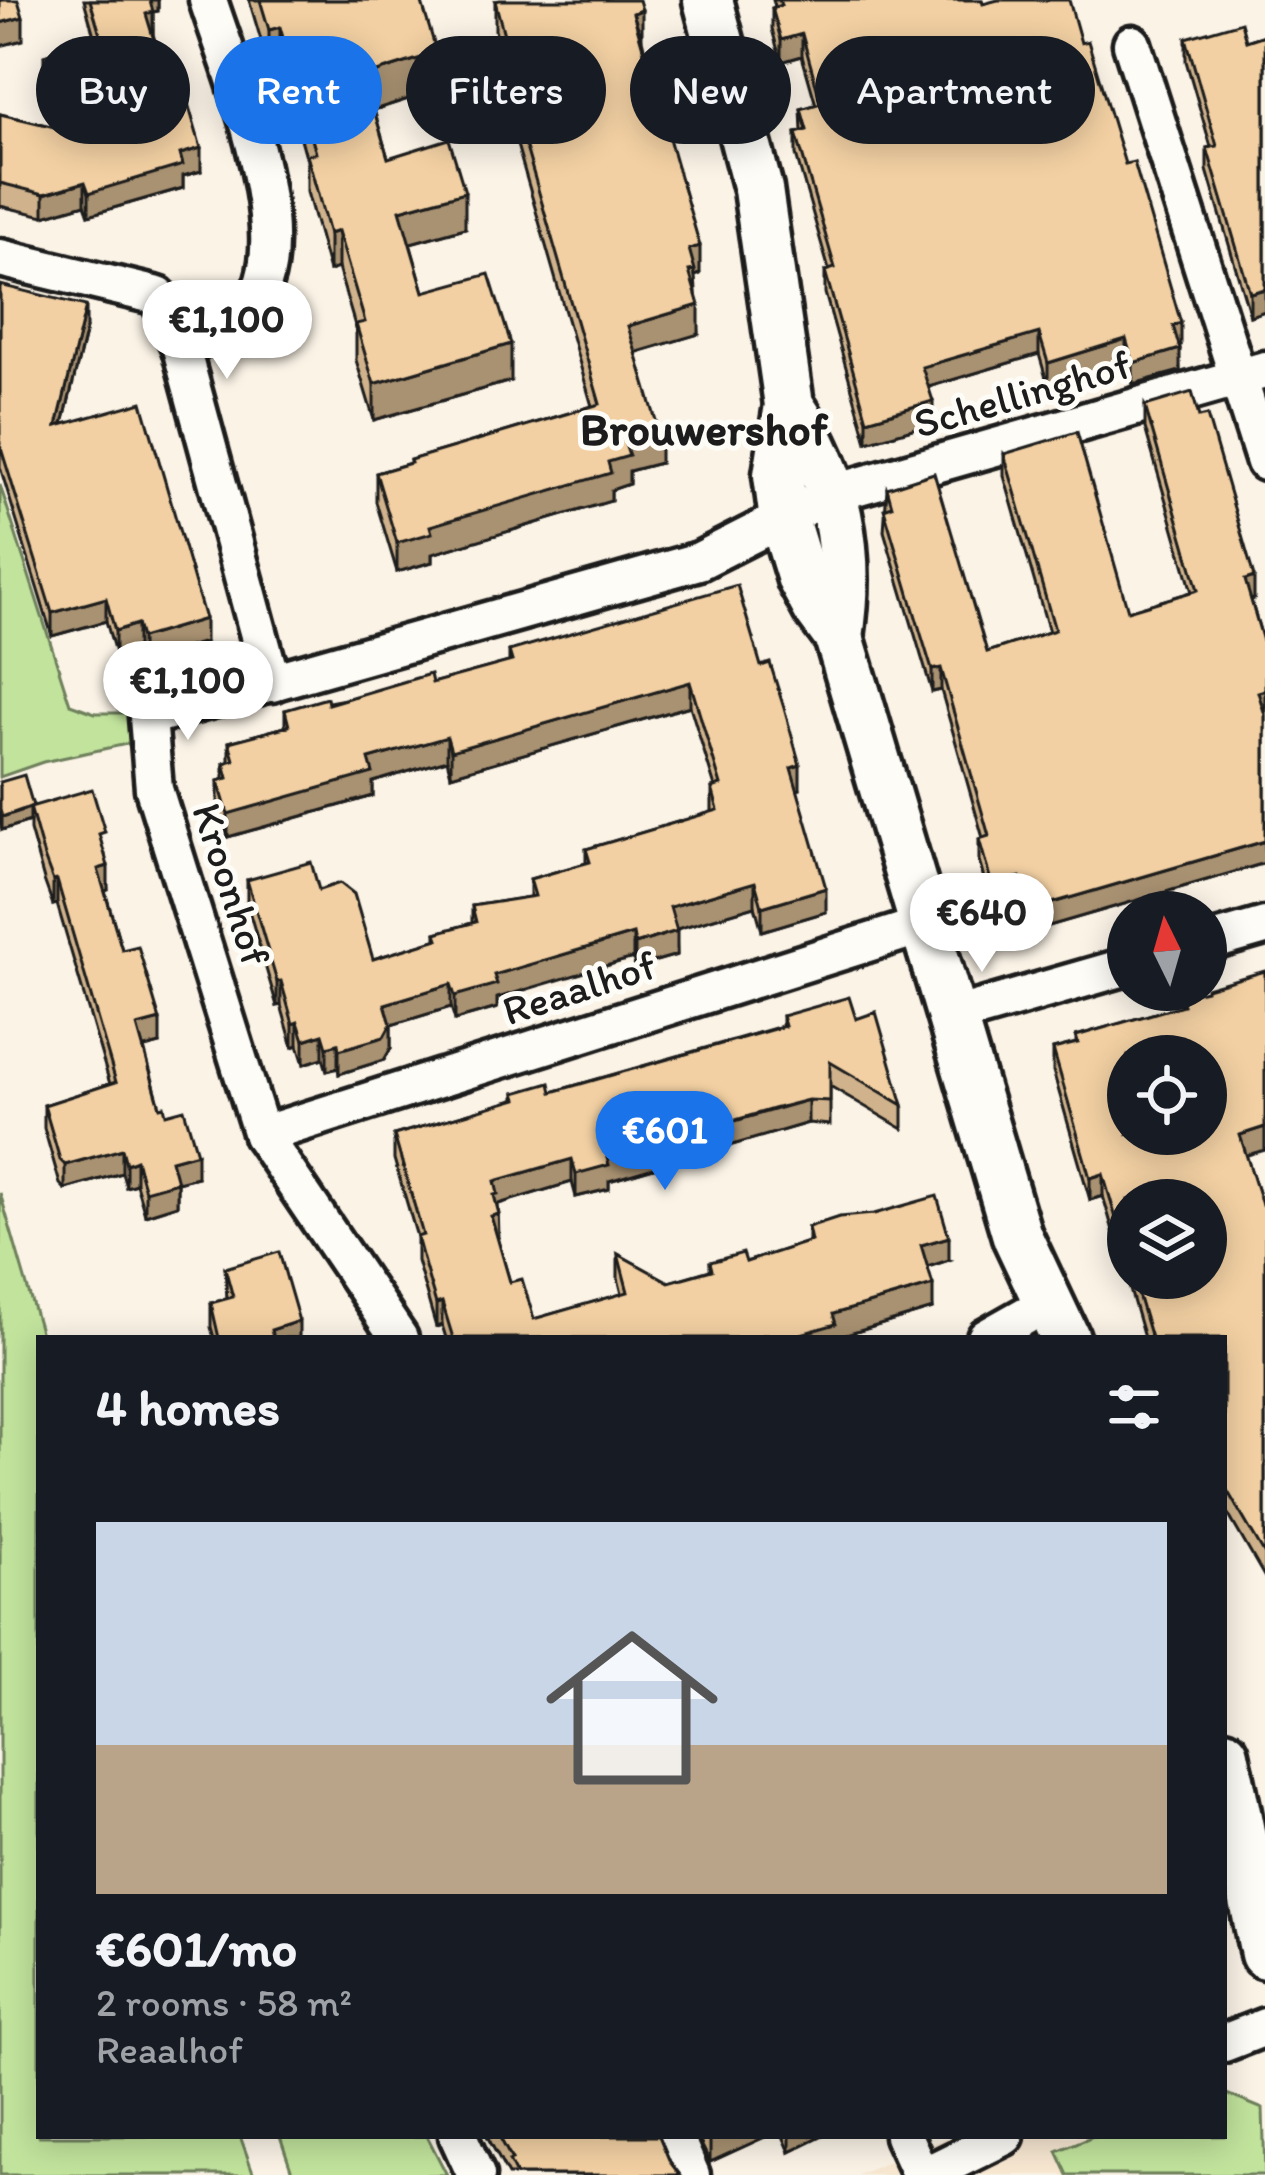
<!DOCTYPE html>
<meta charset="utf-8">
<style>
:root{--surface:#171b24;--page:#242831;--text:#f1f3f6;--muted:#9ea1a6;--accent:#1a73e8}
body{margin:0;font-family:Itim,sans-serif;background:var(--page);color:var(--text);height:100vh;display:flex;flex-direction:column;font-size:45px;white-space:nowrap}
*{box-sizing:border-box;margin:0}
p{font-size:39px;color:var(--muted)}
.icon{flex:none;width:66px;height:66px;fill:none;stroke:currentColor;stroke-width:2;stroke-linecap:round;stroke-linejoin:round}
.map{position:relative;flex:1;overflow:hidden}
.sheet{position:absolute;left:36px;top:1335px;width:1191px;height:804px;display:flex;flex-direction:column;background:var(--surface);border-radius:0px;box-shadow:0 6px 30px #0003}
.sheet>*{flex:none}
.guide{position:absolute;left:36px;top:36px;width:1194px;height:108px;display:flex;gap:24px}
.needle{width:78px;rotate:355deg}
.tools{position:absolute;left:1107px;top:891px;display:grid;gap:24px}
.tools a{display:grid;place-items:center;width:120px;height:120px;border-radius:50%;background:var(--surface);box-shadow:0 6px 30px #0003;font-size:60px}
.price{position:absolute;translate:-50% -102px;padding:0 27px;border-radius:42px;background:#fff;color:#222;font-size:39px;line-height:78px;filter:drop-shadow(0 3px 6px #0008)}
.price::after{content:'';position:absolute;left:50%;top:72px;width:36px;height:27px;margin-left:-18px;background:inherit;clip-path:polygon(0 0,100% 0,50% 100%)}
.price.on{background:var(--accent);color:#fff}
ul{padding:0;list-style:none}
li{display:grid;align-content:center;gap:24px;height:636px;padding:0 60px}
li span{display:grid;place-items:center;height:372px;border-radius:0px;color:#555}
li>.icon{margin-inline-start:auto}
span .icon{width:216px;height:216px;fill:#fffc;stroke-width:1}
li b{font-size:51px}
h2{display:flex;justify-content:space-between;align-items:center;height:144px;padding:0 60px;font-size:51px}
.tag{padding:0 42px;border-radius:54px;background:var(--surface);box-shadow:0 6px 30px #0003;font-size:42px;line-height:108px}
.tag.on{background:var(--accent);color:#fff}
.map>svg:first-child{display:block}
.built{fill:#f8e8d2}
.green{fill:#c1e39c;stroke:#6e805c;stroke-width:3}
.lines{fill:none;stroke-linecap:round;stroke-linejoin:round}
.street-casing{stroke:#1c1c1c;stroke-width:45}
.secondary-casing{stroke:#1c1c1c;stroke-width:57}
.street{stroke:#fdfcf7;stroke-width:36}
.secondary{stroke:#fdfcf7;stroke-width:48}
.wall{fill:#d0b38c;stroke:#1c1c1c;stroke-width:3;fill-rule:evenodd}
.shaded-wall{fill:#a99272;stroke:#1c1c1c;stroke-width:3}
.building{fill:#f2d0a3;stroke:#1c1c1c;stroke-width:3;fill-rule:evenodd}
.labels{text-anchor:middle;stroke-width:10;stroke-linejoin:round;paint-order:stroke}
.street-label{font-size:42px;fill:#1c1c1c;stroke:#fdfcf7}
.neighbourhood-label{font-size:45px;font-weight:bold;fill:#1c1c1c;stroke:#fdfcf7}
</style>
<div class="map">
<svg width="1265" height="2175" viewBox="0 0 1265 2175">
<rect width="100%" height="100%" fill="#fbf3e6"/>
<filter id="ink" filterUnits="userSpaceOnUse"><feTurbulence type="fractalNoise" baseFrequency=".00833" numOctaves="2"/><feDisplacementMap in="SourceGraphic" scale="24" xChannelSelector="R" yChannelSelector="G"/><feConvolveMatrix kernelMatrix="1 2 1 2 8 2 1 2 1" color-interpolation-filters="sRGB"/></filter>
<g filter="url(#ink)">
<path class="built" d="M 1224,2084 L 1248,2175 L 857,2175 L 951,2136 L 1224,2136 Z"/>
<g class="green">
<path d="M 0,485 L 70,704 L 95,713 L 154,713 L 132,743 L 43,762 L 0,777 Z"/>
<path d="M 0,1193 L 42,1338 L 39,1338 L 39,2136 L 240,2136 L 254,2175 L 0,2175 Z"/>
<path d="M 1224,2093 L 1263,2109 L 1265,2175 L 1068,2175 L 1057,2151 L 1093,2136 L 1224,2136 Z"/>
<path d="M 280,2136 L 427,2136 L 447,2175 L 293,2175 Z"/>
</g>
<g class="lines">
<g class="street-casing">
<g id="street">
<path d="M 1132,44 L 1265,462"/>
<path d="M 0,258 L 158,296 L 181,348 L 272,683"/>
<path d="M 181,348 C 200,338 231,328 246,312 C 307,251 231,72 208,0"/>
<path d="M 1206,943 L 1265,926"/>
<path d="M 951,1017 L 1128,966"/>
<path d="M 262,1135 L 924,925"/>
<path d="M 399,1338 L 262,1135 L 154,789 L 148,717 L 699,561 L 831,494 L 1265,370"/>
<path d="M 986,1338 L 1046,1304"/>
<path d="M 1224,2043 L 1265,2027"/>
<path d="M 458,2136 L 476,2175"/>
<path d="M 674,2136 L 691,2175"/>
<path d="M 903,2136 L 921,2175"/>
<path d="M 926,2175 L 1005,2136"/>
</g>
</g>
<g class="secondary-casing">
<g id="secondary">
<path d="M 708,0 L 758,189 L 789,405 L 778,475 L 784,520 L 802,579 L 817,607 L 839,637 L 1017,1236 L 1065,1338"/>
<path d="M 789,405 C 838,478 852,551 839,637"/>
<path d="M 1224,1754 L 1265,1954"/>
</g>
</g>
<use href="#street" class="street"/>
<use href="#secondary" class="secondary"/>
</g>
<g class="wall">
<path d="M 84,0 L 158,0 L 158,11 L 153,12 L 153,34 L 167,83 L 201,171 L 183,176 L 183,188 L 89,215 L 85,204 L 44,216 L 0,206 L 0,114 L 59,128 L 44,77 L 44,55 L 95,39 Z"/>
<path d="M 249,0 L 421,0 L 437,90 L 374,110 L 388,158 L 465,228 L 410,243 L 424,292 L 511,381 L 374,420 L 356,360 L 356,329 L 338,268 L 329,271 L 307,192 L 307,160 L 280,64 L 269,67 Z"/>
<path d="M 773,0 L 982,0 L 983,4 L 1081,43 L 1181,345 L 1179,346 L 1180,371 L 1133,384 L 1126,361 L 1048,385 L 1039,354 L 928,387 L 933,423 L 867,442 L 825,293 L 825,271 L 829,270 L 796,155 L 796,133 L 802,132 L 801,109 L 816,105 L 802,56 L 781,62 L 772,29 L 772,8 L 775,7 Z"/>
<path d="M 495,1 L 642,39 L 700,274 L 695,276 L 699,334 L 636,352 L 660,463 L 629,471 L 629,484 L 611,490 L 611,501 L 432,554 L 432,562 L 397,572 L 376,502 L 376,473 L 410,463 L 410,460 L 592,406 L 503,96 L 503,68 L 505,67 L 495,30 Z"/>
<path d="M 1265,35 L 1265,311 L 1250,316 L 1207,170 L 1207,148 L 1211,147 L 1186,61 L 1186,38 L 1246,41 Z"/>
<path d="M 0,285 L 86,329 L 63,424 L 205,642 L 141,661 L 137,647 L 115,653 L 106,621 L 52,636 L 0,467 Z"/>
<path d="M 1145,406 L 1254,599 L 1251,600 L 1265,648 L 1265,863 L 1049,926 L 1046,918 L 1027,923 L 1020,899 L 992,907 L 979,861 L 979,839 L 983,838 L 941,690 L 932,692 L 884,531 L 887,488 L 987,652 L 1049,632 L 1004,476 L 1004,454 L 1128,611 L 1192,592 L 1145,428 Z"/>
<path d="M 509,651 L 761,666 L 800,789 L 797,790 L 826,912 L 762,931 L 755,906 L 676,929 L 677,955 L 635,967 L 633,958 L 542,984 L 497,998 L 497,1008 L 455,1020 L 451,1007 L 391,1025 L 391,1048 L 384,1060 L 339,1074 L 338,1068 L 327,1071 L 323,1058 L 304,1064 L 298,1045 L 293,1047 L 281,1005 L 277,1006 L 247,904 L 247,880 L 319,890 L 373,959 L 436,940 L 436,933 L 472,923 L 472,906 L 530,897 L 530,879 L 586,863 L 586,849 L 712,812 L 712,788 L 715,787 L 690,706 L 451,775 L 447,760 L 373,782 L 373,796 L 228,837 L 218,805 L 218,781 L 224,780 L 224,763 L 229,762 L 229,742 L 285,727 L 285,710 L 432,683 L 509,662 Z"/>
<path d="M 0,782 L 105,854 L 108,890 L 105,891 L 122,950 L 160,1044 L 144,1048 L 160,1107 L 166,1114 L 197,1177 L 177,1182 L 177,1205 L 145,1215 L 136,1184 L 126,1187 L 122,1173 L 65,1189 L 60,1184 L 44,1128 L 44,1105 L 110,1084 L 57,904 L 53,905 L 44,880 L 30,830 L 30,821 L 2,830 L 0,822 Z"/>
<path d="M 1180,996 L 1246,1155 L 1262,1205 L 1265,1205 L 1265,1578 L 1224,1507 L 1224,1338 L 1144,1338 L 1103,1196 L 1090,1200 L 1053,1071 L 1053,1049 L 1076,1043 L 1076,1036 L 1180,1006 ZM 1128,1200 L 1206,1278 L 1128,1278 Z"/>
<path d="M 782,1016 L 856,1019 L 903,1105 L 903,1129 L 830,1086 L 830,1125 L 808,1123 L 773,1133 L 609,1181 L 609,1189 L 576,1197 L 572,1182 L 498,1204 L 497,1238 L 510,1282 L 534,1319 L 622,1294 L 618,1278 L 618,1254 L 669,1282 L 710,1270 L 710,1262 L 746,1262 L 808,1242 L 808,1227 L 949,1260 L 928,1267 L 933,1309 L 836,1338 L 446,1338 L 442,1325 L 436,1327 L 417,1261 L 417,1237 L 394,1159 L 394,1135 L 515,1100 L 515,1093 L 552,1092 L 782,1026 Z"/>
<path d="M 225,1268 L 299,1338 L 214,1338 L 211,1327 L 211,1303 L 227,1299 Z"/>
<path d="M 487,2136 L 659,2136 L 670,2162 L 680,2175 L 508,2175 Z"/>
<path d="M 697,2136 L 767,2136 L 710,2162 Z"/>
<path d="M 783,2136 L 823,2136 L 790,2152 Z"/>
</g>
<g class="shaded-wall">
<path d="M 147,0 L 158,0 L 158,11 L 153,12 L 153,34 L 146,36 Z"/>
<path d="M 642,10 L 642,39 L 633,13 Z"/>
<path d="M 23,17 L 23,40 L 0,46 L 0,23 Z"/>
<path d="M 280,27 L 280,64 L 269,67 L 269,30 Z"/>
<path d="M 802,34 L 802,56 L 781,62 L 781,40 Z"/>
<path d="M 437,53 L 437,90 L 364,113 L 364,76 Z"/>
<path d="M 201,148 L 201,171 L 183,176 L 183,188 L 89,215 L 89,193 L 180,154 Z"/>
<path d="M 85,182 L 85,204 L 44,216 L 44,194 Z"/>
<path d="M 465,192 L 465,228 L 400,246 L 400,210 Z"/>
<path d="M 338,231 L 338,268 L 329,271 L 329,234 Z"/>
<path d="M 700,246 L 700,274 L 695,276 L 689,249 Z"/>
<path d="M 1265,289 L 1265,311 L 1250,316 L 1250,293 Z"/>
<path d="M 699,305 L 699,334 L 628,355 L 628,326 Z"/>
<path d="M 86,306 L 86,329 L 57,449 L 57,426 Z"/>
<path d="M 1181,323 L 1181,345 L 1173,348 L 1173,326 Z"/>
<path d="M 1039,333 L 1039,354 L 922,389 L 922,367 Z"/>
<path d="M 1126,339 L 1126,361 L 1048,385 L 1048,363 Z"/>
<path d="M 511,344 L 511,381 L 374,420 L 374,384 Z"/>
<path d="M 1180,349 L 1180,371 L 1133,384 L 1133,363 Z"/>
<path d="M 933,401 L 933,423 L 867,442 L 867,420 Z"/>
<path d="M 660,434 L 660,463 L 629,471 L 629,484 L 611,490 L 611,501 L 432,554 L 432,562 L 397,572 L 397,543 L 430,526 L 608,462 L 625,444 Z"/>
<path d="M 1254,577 L 1254,599 L 1245,602 L 1245,580 Z"/>
<path d="M 106,598 L 106,621 L 52,636 L 52,613 Z"/>
<path d="M 205,619 L 205,642 L 141,661 L 141,638 Z"/>
<path d="M 137,624 L 137,647 L 115,653 L 115,631 Z"/>
<path d="M 941,668 L 941,690 L 932,692 L 932,670 Z"/>
<path d="M 690,682 L 690,706 L 451,775 L 451,751 Z"/>
<path d="M 1265,690 L 1265,712 L 1258,714 L 1258,692 Z"/>
<path d="M 447,737 L 447,760 L 373,782 L 373,796 L 228,837 L 228,814 L 369,759 Z"/>
<path d="M 800,765 L 800,789 L 791,791 L 791,768 Z"/>
<path d="M 30,808 L 30,821 L 2,830 L 2,817 Z"/>
<path d="M 1265,841 L 1265,863 L 1049,926 L 1049,904 Z"/>
<path d="M 108,866 L 108,890 L 98,893 L 98,869 Z"/>
<path d="M 1020,877 L 1020,899 L 992,907 L 992,885 Z"/>
<path d="M 57,880 L 57,904 L 53,905 L 53,881 Z"/>
<path d="M 755,882 L 755,906 L 670,931 L 670,907 Z"/>
<path d="M 826,888 L 826,912 L 762,931 L 762,907 Z"/>
<path d="M 1046,896 L 1046,918 L 1027,923 L 1027,901 Z"/>
<path d="M 677,931 L 677,955 L 635,967 L 635,944 Z"/>
<path d="M 633,934 L 633,958 L 497,998 L 497,1008 L 455,1020 L 455,996 L 494,975 Z"/>
<path d="M 281,981 L 281,1005 L 277,1006 L 277,982 Z"/>
<path d="M 451,984 L 451,1007 L 391,1025 L 391,1048 L 384,1060 L 339,1074 L 339,1050 L 385,1004 Z"/>
<path d="M 160,1020 L 160,1044 L 137,1050 L 137,1026 Z"/>
<path d="M 298,1022 L 298,1045 L 293,1047 L 293,1024 Z"/>
<path d="M 323,1034 L 323,1058 L 304,1064 L 304,1040 Z"/>
<path d="M 338,1044 L 338,1068 L 327,1071 L 327,1047 Z"/>
<path d="M 808,1100 L 808,1123 L 609,1181 L 609,1189 L 576,1197 L 576,1174 L 607,1158 Z"/>
<path d="M 1265,1127 L 1265,1150 L 1240,1157 L 1240,1135 Z"/>
<path d="M 122,1149 L 122,1173 L 65,1189 L 65,1165 Z"/>
<path d="M 197,1153 L 197,1177 L 177,1182 L 177,1205 L 145,1215 L 145,1191 L 171,1160 Z"/>
<path d="M 572,1159 L 572,1182 L 498,1204 L 499,1237 L 491,1240 L 491,1216 L 495,1181 Z"/>
<path d="M 136,1160 L 136,1184 L 126,1187 L 126,1164 Z"/>
<path d="M 1103,1174 L 1103,1196 L 1090,1200 L 1090,1178 Z"/>
<path d="M 949,1237 L 949,1260 L 921,1269 L 921,1245 Z"/>
<path d="M 933,1285 L 933,1309 L 836,1338 L 787,1338 L 833,1314 Z"/>
<path d="M 442,1302 L 442,1325 L 436,1327 L 436,1304 Z"/>
<path d="M 299,1321 L 299,1338 L 271,1338 L 271,1330 Z"/>
<path d="M 719,2136 L 767,2136 L 710,2162 L 710,2140 Z"/>
<path d="M 790,2136 L 823,2136 L 790,2152 Z"/>
</g>
<g class="building">
<path d="M 0,0 L 18,0 L 23,17 L 0,23 Z"/>
<path d="M 90,0 L 150,0 L 153,12 L 146,14 L 167,83 L 181,79 L 201,148 L 180,154 L 183,165 L 89,193 L 85,182 L 44,194 L 0,183 L 0,114 L 67,130 L 44,55 L 101,37 Z"/>
<path d="M 260,0 L 421,0 L 437,53 L 364,76 L 388,158 L 449,139 L 465,192 L 400,210 L 424,292 L 489,274 L 511,344 L 374,384 L 356,324 L 365,322 L 338,231 L 329,234 L 307,155 L 316,153 L 280,27 L 269,30 Z"/>
<path d="M 500,0 L 639,0 L 642,10 L 633,13 L 700,246 L 689,249 L 695,270 L 689,271 L 699,305 L 628,326 L 660,434 L 625,444 L 629,456 L 608,462 L 611,473 L 430,526 L 432,533 L 397,543 L 376,473 L 411,463 L 410,460 L 600,404 L 503,68 L 512,65 L 495,1 Z"/>
<path d="M 779,0 L 982,0 L 983,4 L 998,0 L 1069,0 L 1081,43 L 1088,41 L 1125,164 L 1134,162 L 1181,323 L 1173,326 L 1180,349 L 1133,363 L 1126,339 L 1048,363 L 1039,333 L 922,367 L 933,401 L 867,420 L 825,271 L 835,268 L 796,133 L 807,130 L 801,109 L 821,103 L 802,34 L 781,40 L 772,8 L 781,5 Z"/>
<path d="M 1241,22 L 1246,41 L 1265,35 L 1265,289 L 1250,293 L 1207,148 L 1217,146 L 1186,38 Z"/>
<path d="M 0,285 L 86,306 L 57,426 L 142,402 L 205,619 L 141,638 L 137,624 L 115,631 L 106,598 L 52,613 L 0,445 Z"/>
<path d="M 1192,392 L 1199,417 L 1207,415 L 1254,577 L 1245,580 L 1265,648 L 1265,690 L 1258,692 L 1265,715 L 1265,841 L 1049,904 L 1046,896 L 1027,901 L 1020,877 L 992,885 L 979,839 L 989,836 L 941,668 L 932,670 L 921,634 L 884,509 L 892,506 L 887,488 L 934,473 L 987,652 L 1055,630 L 1004,454 L 1077,432 L 1128,611 L 1198,590 L 1145,406 Z"/>
<path d="M 737,585 L 761,666 L 770,663 L 784,708 L 800,765 L 791,768 L 826,888 L 762,907 L 755,882 L 670,907 L 677,931 L 635,944 L 633,934 L 542,961 L 494,975 L 497,984 L 455,996 L 451,984 L 385,1004 L 391,1024 L 384,1037 L 339,1050 L 338,1044 L 327,1047 L 323,1034 L 304,1040 L 298,1022 L 293,1024 L 281,981 L 277,982 L 247,880 L 311,862 L 319,890 L 340,883 L 354,894 L 373,959 L 438,939 L 436,933 L 476,922 L 472,906 L 535,896 L 530,879 L 590,862 L 586,849 L 718,810 L 712,788 L 721,785 L 690,682 L 451,751 L 447,737 L 369,759 L 373,773 L 228,814 L 218,781 L 228,778 L 224,763 L 234,760 L 229,742 L 289,726 L 285,710 L 327,698 L 328,704 L 430,674 L 432,683 L 512,661 L 509,651 Z"/>
<path d="M 24,775 L 33,806 L 2,817 L 0,810 L 0,782 Z"/>
<path d="M 92,789 L 105,832 L 99,834 L 108,866 L 98,869 L 122,950 L 138,946 L 160,1020 L 137,1026 L 160,1107 L 164,1106 L 166,1114 L 184,1109 L 197,1153 L 171,1160 L 177,1182 L 145,1191 L 136,1160 L 126,1164 L 122,1149 L 65,1165 L 60,1160 L 44,1105 L 116,1082 L 57,880 L 53,881 L 44,857 L 30,807 Z"/>
<path d="M 1265,971 L 1265,1127 L 1240,1135 L 1262,1205 L 1265,1205 L 1265,1555 L 1224,1485 L 1224,1338 L 1151,1338 L 1133,1278 L 1206,1278 L 1206,1200 L 1128,1200 L 1128,1259 L 1103,1174 L 1090,1178 L 1053,1049 L 1078,1043 L 1076,1036 L 1183,1005 L 1180,996 L 1206,990 L 1206,988 ZM 1128,1056 L 1206,1056 L 1206,1134 L 1128,1134 Z"/>
<path d="M 849,997 L 856,1019 L 876,1012 L 903,1105 L 830,1062 L 830,1101 L 808,1100 L 773,1109 L 607,1158 L 609,1165 L 576,1174 L 572,1159 L 495,1181 L 498,1194 L 494,1195 L 499,1214 L 491,1216 L 510,1282 L 522,1279 L 534,1319 L 628,1292 L 618,1254 L 669,1282 L 712,1270 L 710,1262 L 743,1253 L 746,1262 L 811,1241 L 808,1227 L 839,1217 L 874,1214 L 937,1196 L 949,1237 L 921,1245 L 933,1285 L 833,1314 L 836,1324 L 787,1338 L 768,1338 L 766,1334 L 753,1338 L 453,1338 L 442,1302 L 436,1304 L 426,1270 L 417,1237 L 423,1235 L 394,1135 L 517,1099 L 515,1093 L 550,1083 L 552,1092 L 785,1026 L 782,1016 Z"/>
<path d="M 279,1252 L 299,1321 L 271,1330 L 273,1338 L 219,1338 L 211,1303 L 233,1297 L 225,1268 Z"/>
<path d="M 499,2136 L 659,2136 L 670,2162 L 680,2175 L 516,2175 L 509,2161 L 512,2160 Z"/>
</g>
</g>
<g class="labels">
<g class="street-label">
<text transform="translate(1022 393) rotate(-16)" y="15">Schellinghof</text>
<text transform="translate(232 884) rotate(72)" y="15">Kroonhof</text>
<text transform="translate(579 987) rotate(-18)" y="15">Reaalhof</text>
</g>
<g class="neighbourhood-label">
<text x="704" y="445">Brouwershof</text>
</g>
</g>
</svg>
<div class="tools">
<a><svg class="needle" viewBox="-14 -14 28 28"><path d="M0-13l5 13h-10z" fill="#e53935"/><path d="M0 13l5-13h-10z" fill="#9ea1a6"/></svg></a>
<a><svg class="icon" aria-label="locate" viewBox="0 0 24 24"><circle cx="12" cy="12" r="6"/><path d="M12 2v4M12 18v4M2 12h4M18 12h4"/></svg></a>
<a><svg class="icon" aria-label="layers" viewBox="0 0 24 24"><path d="M12 4l9 5-9 5-9-5zM3 14l9 5 9-5"/></svg></a>
</div>
<b class="price" style="left:227px;top:382px">€1,100</b>
<b class="price" style="left:188px;top:743px">€1,100</b>
<b class="price" style="left:982px;top:975px">€640</b>
<b class="price on" style="left:665px;top:1193px">€601</b>
<div class="guide">
<a class="tag">Buy</a>
<a class="tag on">Rent</a>
<a class="tag">Filters</a>
<a class="tag">New</a>
<a class="tag">Apartment</a>
</div>
<section class="sheet">
<h2>4 homes<svg class="icon" aria-label="filters" viewBox="0 0 24 24"><path d="M4 7h16M4 17h16"/><circle cx="9" cy="7" r="2"/><circle cx="15" cy="17" r="2"/></svg></h2>
<ul>
<li><span style="background:linear-gradient(#c9d6e8 60%,#b9a48a 0)"><svg class="icon" aria-label="home" viewBox="0 0 24 24"><path d="M3 11l9-7 9 7M6 9v11h12V9"/></svg></span><div><b>€601/mo</b><p>2 rooms · 58 m²</p><p>Reaalhof</p></div></li>
</ul>
</section>
</div>
